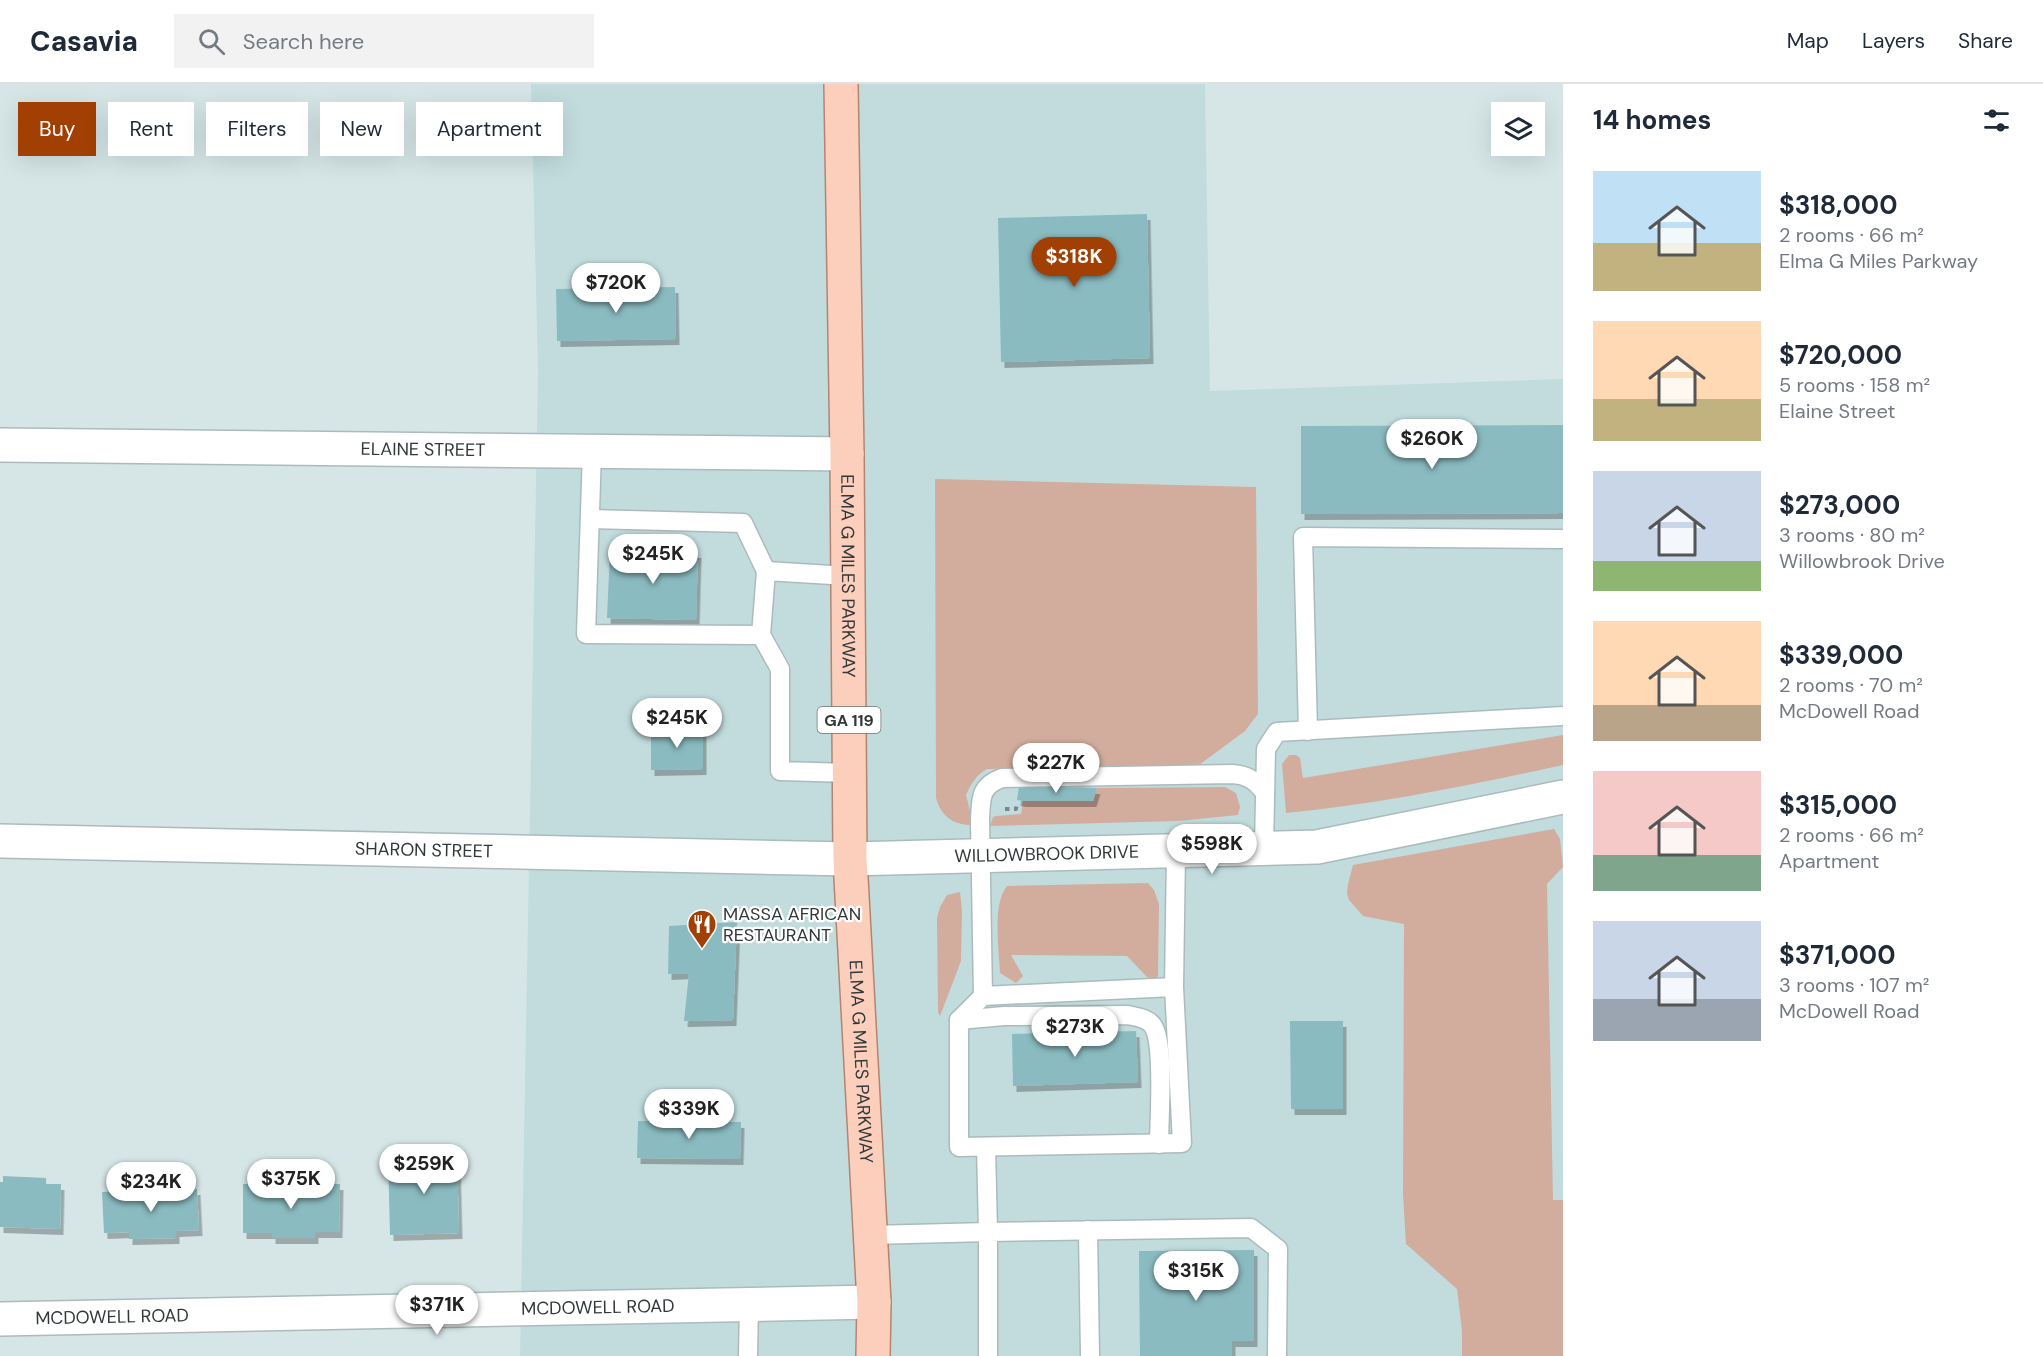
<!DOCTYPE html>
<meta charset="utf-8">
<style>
:root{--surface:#fff;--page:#f2f2f3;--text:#1f2937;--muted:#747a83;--line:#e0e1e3;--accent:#a23f03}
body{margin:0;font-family:"DM Sans",sans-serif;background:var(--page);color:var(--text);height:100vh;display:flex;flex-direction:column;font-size:22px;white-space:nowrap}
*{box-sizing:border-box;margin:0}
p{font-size:20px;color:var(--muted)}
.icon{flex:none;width:33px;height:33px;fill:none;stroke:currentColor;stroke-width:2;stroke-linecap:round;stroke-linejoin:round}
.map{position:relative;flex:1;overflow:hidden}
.panel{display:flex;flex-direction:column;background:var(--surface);width:480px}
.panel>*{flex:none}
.hud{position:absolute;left:18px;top:18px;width:570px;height:54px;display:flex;gap:12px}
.controls{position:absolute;left:1491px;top:18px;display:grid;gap:12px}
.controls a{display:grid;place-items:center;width:54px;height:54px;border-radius:0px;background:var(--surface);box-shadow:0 6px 24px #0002;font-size:30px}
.price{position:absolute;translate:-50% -51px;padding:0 14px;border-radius:21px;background:#fff;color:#222;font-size:20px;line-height:39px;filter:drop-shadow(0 2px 3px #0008)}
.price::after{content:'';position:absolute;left:50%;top:36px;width:18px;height:14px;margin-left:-9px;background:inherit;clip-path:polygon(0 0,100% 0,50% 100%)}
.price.current{background:var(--accent);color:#fff}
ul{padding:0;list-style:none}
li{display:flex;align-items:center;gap:18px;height:150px;padding:0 30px}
li span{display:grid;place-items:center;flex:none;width:168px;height:120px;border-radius:0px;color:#555}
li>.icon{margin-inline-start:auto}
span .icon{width:72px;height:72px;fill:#fffc;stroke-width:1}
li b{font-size:26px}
h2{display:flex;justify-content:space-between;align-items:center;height:72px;padding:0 30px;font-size:26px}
.chip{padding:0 21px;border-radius:0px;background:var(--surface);box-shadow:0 6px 24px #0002;font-size:21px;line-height:54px}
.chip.current{background:var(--accent);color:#fff}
header{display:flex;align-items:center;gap:36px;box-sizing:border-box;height:84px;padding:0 30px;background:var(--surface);border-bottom:2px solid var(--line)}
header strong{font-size:28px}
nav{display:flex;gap:33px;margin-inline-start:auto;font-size:21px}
.search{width:420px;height:54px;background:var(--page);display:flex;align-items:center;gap:15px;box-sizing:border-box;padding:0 21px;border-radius:0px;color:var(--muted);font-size:22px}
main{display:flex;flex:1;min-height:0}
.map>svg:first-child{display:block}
.built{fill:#c2dcde}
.green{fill:#d2ac9d}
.building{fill:#8abbc0;filter:url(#shadow)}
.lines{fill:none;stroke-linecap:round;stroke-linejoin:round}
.service-casing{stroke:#abbbbc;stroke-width:21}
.minor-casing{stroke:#abbbbc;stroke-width:36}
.primary-casing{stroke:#b38571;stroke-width:36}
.path{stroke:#7d8788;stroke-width:4;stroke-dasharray:4.5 4.5;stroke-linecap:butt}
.service{stroke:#fff;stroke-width:18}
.minor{stroke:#fff;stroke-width:33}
.primary{stroke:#fbcfbc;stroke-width:33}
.labels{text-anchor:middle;stroke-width:4.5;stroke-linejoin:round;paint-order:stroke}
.shield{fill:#fff;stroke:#707474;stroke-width:1.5}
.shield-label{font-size:16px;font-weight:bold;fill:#323839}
.street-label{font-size:18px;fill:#323839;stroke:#fff}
.poi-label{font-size:18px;fill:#323839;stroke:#fff;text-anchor:start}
</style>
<header>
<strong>Casavia</strong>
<div class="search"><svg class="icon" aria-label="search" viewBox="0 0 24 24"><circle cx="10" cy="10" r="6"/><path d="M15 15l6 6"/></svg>Search here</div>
<nav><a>Map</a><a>Layers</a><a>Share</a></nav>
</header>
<main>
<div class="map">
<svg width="1563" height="1272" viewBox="0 0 1563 1272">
<defs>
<filter id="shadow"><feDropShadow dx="3.5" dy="6" stdDeviation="0" flood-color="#0004"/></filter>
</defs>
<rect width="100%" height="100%" fill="#d6e6e7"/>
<path class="built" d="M 531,0 L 1205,0 L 1210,307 L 1563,295 L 1563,1272 L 520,1272 L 538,288 Z"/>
<g class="green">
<path d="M 935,395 L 1256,403 L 1258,630 L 1245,647 L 1199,681 L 987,685 C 976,691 971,700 966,711 L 971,731 L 972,741 C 952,741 940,731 936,713 Z"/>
<path d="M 1563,651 L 1563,681 C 1471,701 1379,720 1286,729 L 1282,680 L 1289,671 L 1296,671 L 1300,674 L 1303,694 Z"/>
<path d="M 1225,703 L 1236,709 L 1240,723 L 1238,731 L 1178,737 L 990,742 L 993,733 L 996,732 L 1021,730 L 1023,717 L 1092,717 L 1097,704 Z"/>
<path d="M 1554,745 L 1560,755 L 1563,783 L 1547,800 L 1553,1116 L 1563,1116 L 1563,1272 L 1462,1272 L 1462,1247 L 1457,1205 L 1406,1160 L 1403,1110 L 1404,840 L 1363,832 L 1349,816 L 1347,809 L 1348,800 L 1353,781 Z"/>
<path d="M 1148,799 L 1154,806 L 1159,820 L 1158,892 L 1155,897 L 1147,893 L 1127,872 L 1011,871 L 1023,892 L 1016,899 L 1000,889 C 999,865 992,820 1007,802 Z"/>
<path d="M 960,808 L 962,827 L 961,877 L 940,932 L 938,928 L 937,834 L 940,823 L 947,811 Z"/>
</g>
<g class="building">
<path d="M 1147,130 L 1150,274 L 1001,278 L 998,134 Z"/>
<path d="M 675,203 L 676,255 L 557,257 L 556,205 Z"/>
<path d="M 1563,341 L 1563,429 L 1301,430 L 1301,342 Z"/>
<path d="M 610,466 L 698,468 L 696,536 L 607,534 Z"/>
<path d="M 651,644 L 703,644 L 703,685 L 651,686 Z"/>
<path d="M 1019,702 L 1097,704 L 1093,717 L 1023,717 L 1017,716 Z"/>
<path d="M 737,838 L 733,936 L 684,937 L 689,889 L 668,890 L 669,842 Z"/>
<path d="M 1290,937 L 1343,937 L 1343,1025 L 1291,1025 Z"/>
<path d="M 1136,947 L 1138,998 L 1013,1002 L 1012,950 Z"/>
<path d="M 638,1037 L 741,1038 L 740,1075 L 637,1074 Z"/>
<path d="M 457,1071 L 459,1149 L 390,1151 L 388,1073 Z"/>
<path d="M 3,1092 L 46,1094 L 46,1100 L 61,1100 L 60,1145 L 0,1143 L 0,1098 L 3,1098 Z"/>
<path d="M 243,1100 L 340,1100 L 339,1148 L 315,1148 L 315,1154 L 272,1154 L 272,1149 L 243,1149 Z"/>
<path d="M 197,1105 L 199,1146 L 176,1147 L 176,1154 L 129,1155 L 129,1148 L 104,1149 L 102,1108 Z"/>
<path d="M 1254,1166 L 1254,1257 L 1232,1257 L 1232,1272 L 1140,1272 L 1139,1167 Z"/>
</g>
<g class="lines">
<g class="service-casing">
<g id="service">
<path d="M 592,367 L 586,550 L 761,551 L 780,585 L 780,687 L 849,689"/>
<path d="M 590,435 L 743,439 L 766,487"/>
<path d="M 761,551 L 766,487 L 848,492"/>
<path d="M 1308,647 L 1303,453 L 1563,455"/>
<path d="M 1264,764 L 1266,665 L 1277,648 L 1563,632"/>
<path d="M 1174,903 L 983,912 L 959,936 L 959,1063 L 1182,1059 L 1174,903 L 1176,767"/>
<path d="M 983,912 L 980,737 C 981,716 979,702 1002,694 L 1232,690 C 1248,691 1256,697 1265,709"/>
<path d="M 959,936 L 1004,932 L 1128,931 C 1136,933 1148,934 1153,942 C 1165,960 1159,1036 1159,1060"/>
<path d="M 1088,1146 L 1090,1272"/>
<path d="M 871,1151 L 988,1148 L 986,1063"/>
<path d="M 748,1272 L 749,1220"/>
<path d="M 988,1272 L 988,1148 L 1251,1144 L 1278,1165 L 1277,1272"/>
</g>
</g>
<g class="minor-casing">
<g id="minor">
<path id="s1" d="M 0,361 L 847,370"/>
<path id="s2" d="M 0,757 L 850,775 L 1317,763 L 1563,713"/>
<path id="s3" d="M 0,1235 L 874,1218"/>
</g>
</g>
<g class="primary-casing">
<g id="primary">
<path id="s4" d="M 841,0 L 847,370 L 850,775 L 874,1218 L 873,1272"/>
</g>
</g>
<path class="path" d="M 1005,725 L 1016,725 L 1017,719"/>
<use href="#service" class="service"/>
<use href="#minor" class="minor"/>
<use href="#primary" class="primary"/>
</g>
<defs>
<g id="restaurant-pin" transform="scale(1.5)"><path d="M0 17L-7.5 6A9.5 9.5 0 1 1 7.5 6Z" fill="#a23f03" stroke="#fff"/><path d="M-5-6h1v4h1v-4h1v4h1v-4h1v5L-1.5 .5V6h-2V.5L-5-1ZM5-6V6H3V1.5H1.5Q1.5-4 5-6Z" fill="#fff"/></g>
</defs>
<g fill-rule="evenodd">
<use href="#restaurant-pin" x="702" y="840"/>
</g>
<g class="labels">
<rect class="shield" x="817.5" y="623" width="63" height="26" rx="4.5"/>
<g class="shield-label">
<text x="849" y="642">GA 119</text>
</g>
<g class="street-label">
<text dy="6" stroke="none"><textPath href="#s1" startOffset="423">ELAINE STREET</textPath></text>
<text dy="6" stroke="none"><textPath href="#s4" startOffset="492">ELMA G MILES PARKWAY</textPath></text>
<text dy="6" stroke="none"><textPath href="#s2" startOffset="424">SHARON STREET</textPath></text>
<text dy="6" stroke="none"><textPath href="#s2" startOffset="1047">WILLOWBROOK DRIVE</textPath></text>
<text dy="6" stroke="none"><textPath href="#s4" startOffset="978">ELMA G MILES PARKWAY</textPath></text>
<text dy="6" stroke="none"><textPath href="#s3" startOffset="598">MCDOWELL ROAD</textPath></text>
<text dy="6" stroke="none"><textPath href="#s3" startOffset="112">MCDOWELL ROAD</textPath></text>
</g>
<g class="poi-label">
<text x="723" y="836">MASSA AFRICAN<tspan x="723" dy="21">RESTAURANT</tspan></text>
</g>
</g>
</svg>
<div class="controls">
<a><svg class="icon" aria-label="layers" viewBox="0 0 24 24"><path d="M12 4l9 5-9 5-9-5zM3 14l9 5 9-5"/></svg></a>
</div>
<b class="price current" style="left:1074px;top:204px">$318K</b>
<b class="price" style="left:616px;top:230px">$720K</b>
<b class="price" style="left:1432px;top:386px">$260K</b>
<b class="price" style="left:653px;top:501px">$245K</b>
<b class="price" style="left:677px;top:665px">$245K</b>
<b class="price" style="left:1056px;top:710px">$227K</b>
<b class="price" style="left:1212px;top:791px">$598K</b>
<b class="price" style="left:1075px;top:974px">$273K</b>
<b class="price" style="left:689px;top:1056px">$339K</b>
<b class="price" style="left:424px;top:1111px">$259K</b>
<b class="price" style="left:291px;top:1126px">$375K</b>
<b class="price" style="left:151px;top:1129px">$234K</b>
<b class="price" style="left:1196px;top:1218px">$315K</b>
<b class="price" style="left:437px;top:1252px">$371K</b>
<div class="hud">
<a class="chip current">Buy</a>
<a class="chip">Rent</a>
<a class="chip">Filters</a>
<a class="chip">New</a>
<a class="chip">Apartment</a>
</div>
</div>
<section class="panel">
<h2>14 homes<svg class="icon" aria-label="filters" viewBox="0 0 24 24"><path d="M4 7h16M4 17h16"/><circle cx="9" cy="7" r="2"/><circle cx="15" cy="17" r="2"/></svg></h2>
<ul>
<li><span style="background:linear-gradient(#bfe0f5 60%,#c2b280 0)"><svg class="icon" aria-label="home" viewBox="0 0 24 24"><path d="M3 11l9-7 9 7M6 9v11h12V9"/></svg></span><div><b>$318,000</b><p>2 rooms · 66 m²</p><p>Elma G Miles Parkway</p></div></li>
<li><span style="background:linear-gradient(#ffd9b3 65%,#c2b280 0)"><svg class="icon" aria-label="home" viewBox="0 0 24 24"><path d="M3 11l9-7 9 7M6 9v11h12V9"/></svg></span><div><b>$720,000</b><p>5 rooms · 158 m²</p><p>Elaine Street</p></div></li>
<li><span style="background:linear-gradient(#c9d6e8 75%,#8fb573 0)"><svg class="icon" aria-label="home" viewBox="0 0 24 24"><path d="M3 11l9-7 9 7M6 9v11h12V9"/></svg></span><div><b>$273,000</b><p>3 rooms · 80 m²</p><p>Willowbrook Drive</p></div></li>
<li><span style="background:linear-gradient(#ffd9b3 70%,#b9a48a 0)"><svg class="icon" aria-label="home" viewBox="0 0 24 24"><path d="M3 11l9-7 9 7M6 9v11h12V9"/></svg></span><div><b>$339,000</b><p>2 rooms · 70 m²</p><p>McDowell Road</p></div></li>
<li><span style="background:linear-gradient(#f6c9c9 70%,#7fa58c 0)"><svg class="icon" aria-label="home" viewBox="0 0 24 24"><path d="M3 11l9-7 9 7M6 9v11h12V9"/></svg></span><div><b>$315,000</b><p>2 rooms · 66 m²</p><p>Apartment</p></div></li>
<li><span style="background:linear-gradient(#c9d6e8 65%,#9aa5b1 0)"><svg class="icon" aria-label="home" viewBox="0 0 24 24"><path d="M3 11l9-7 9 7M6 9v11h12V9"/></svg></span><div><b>$371,000</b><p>3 rooms · 107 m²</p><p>McDowell Road</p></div></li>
</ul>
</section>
</main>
